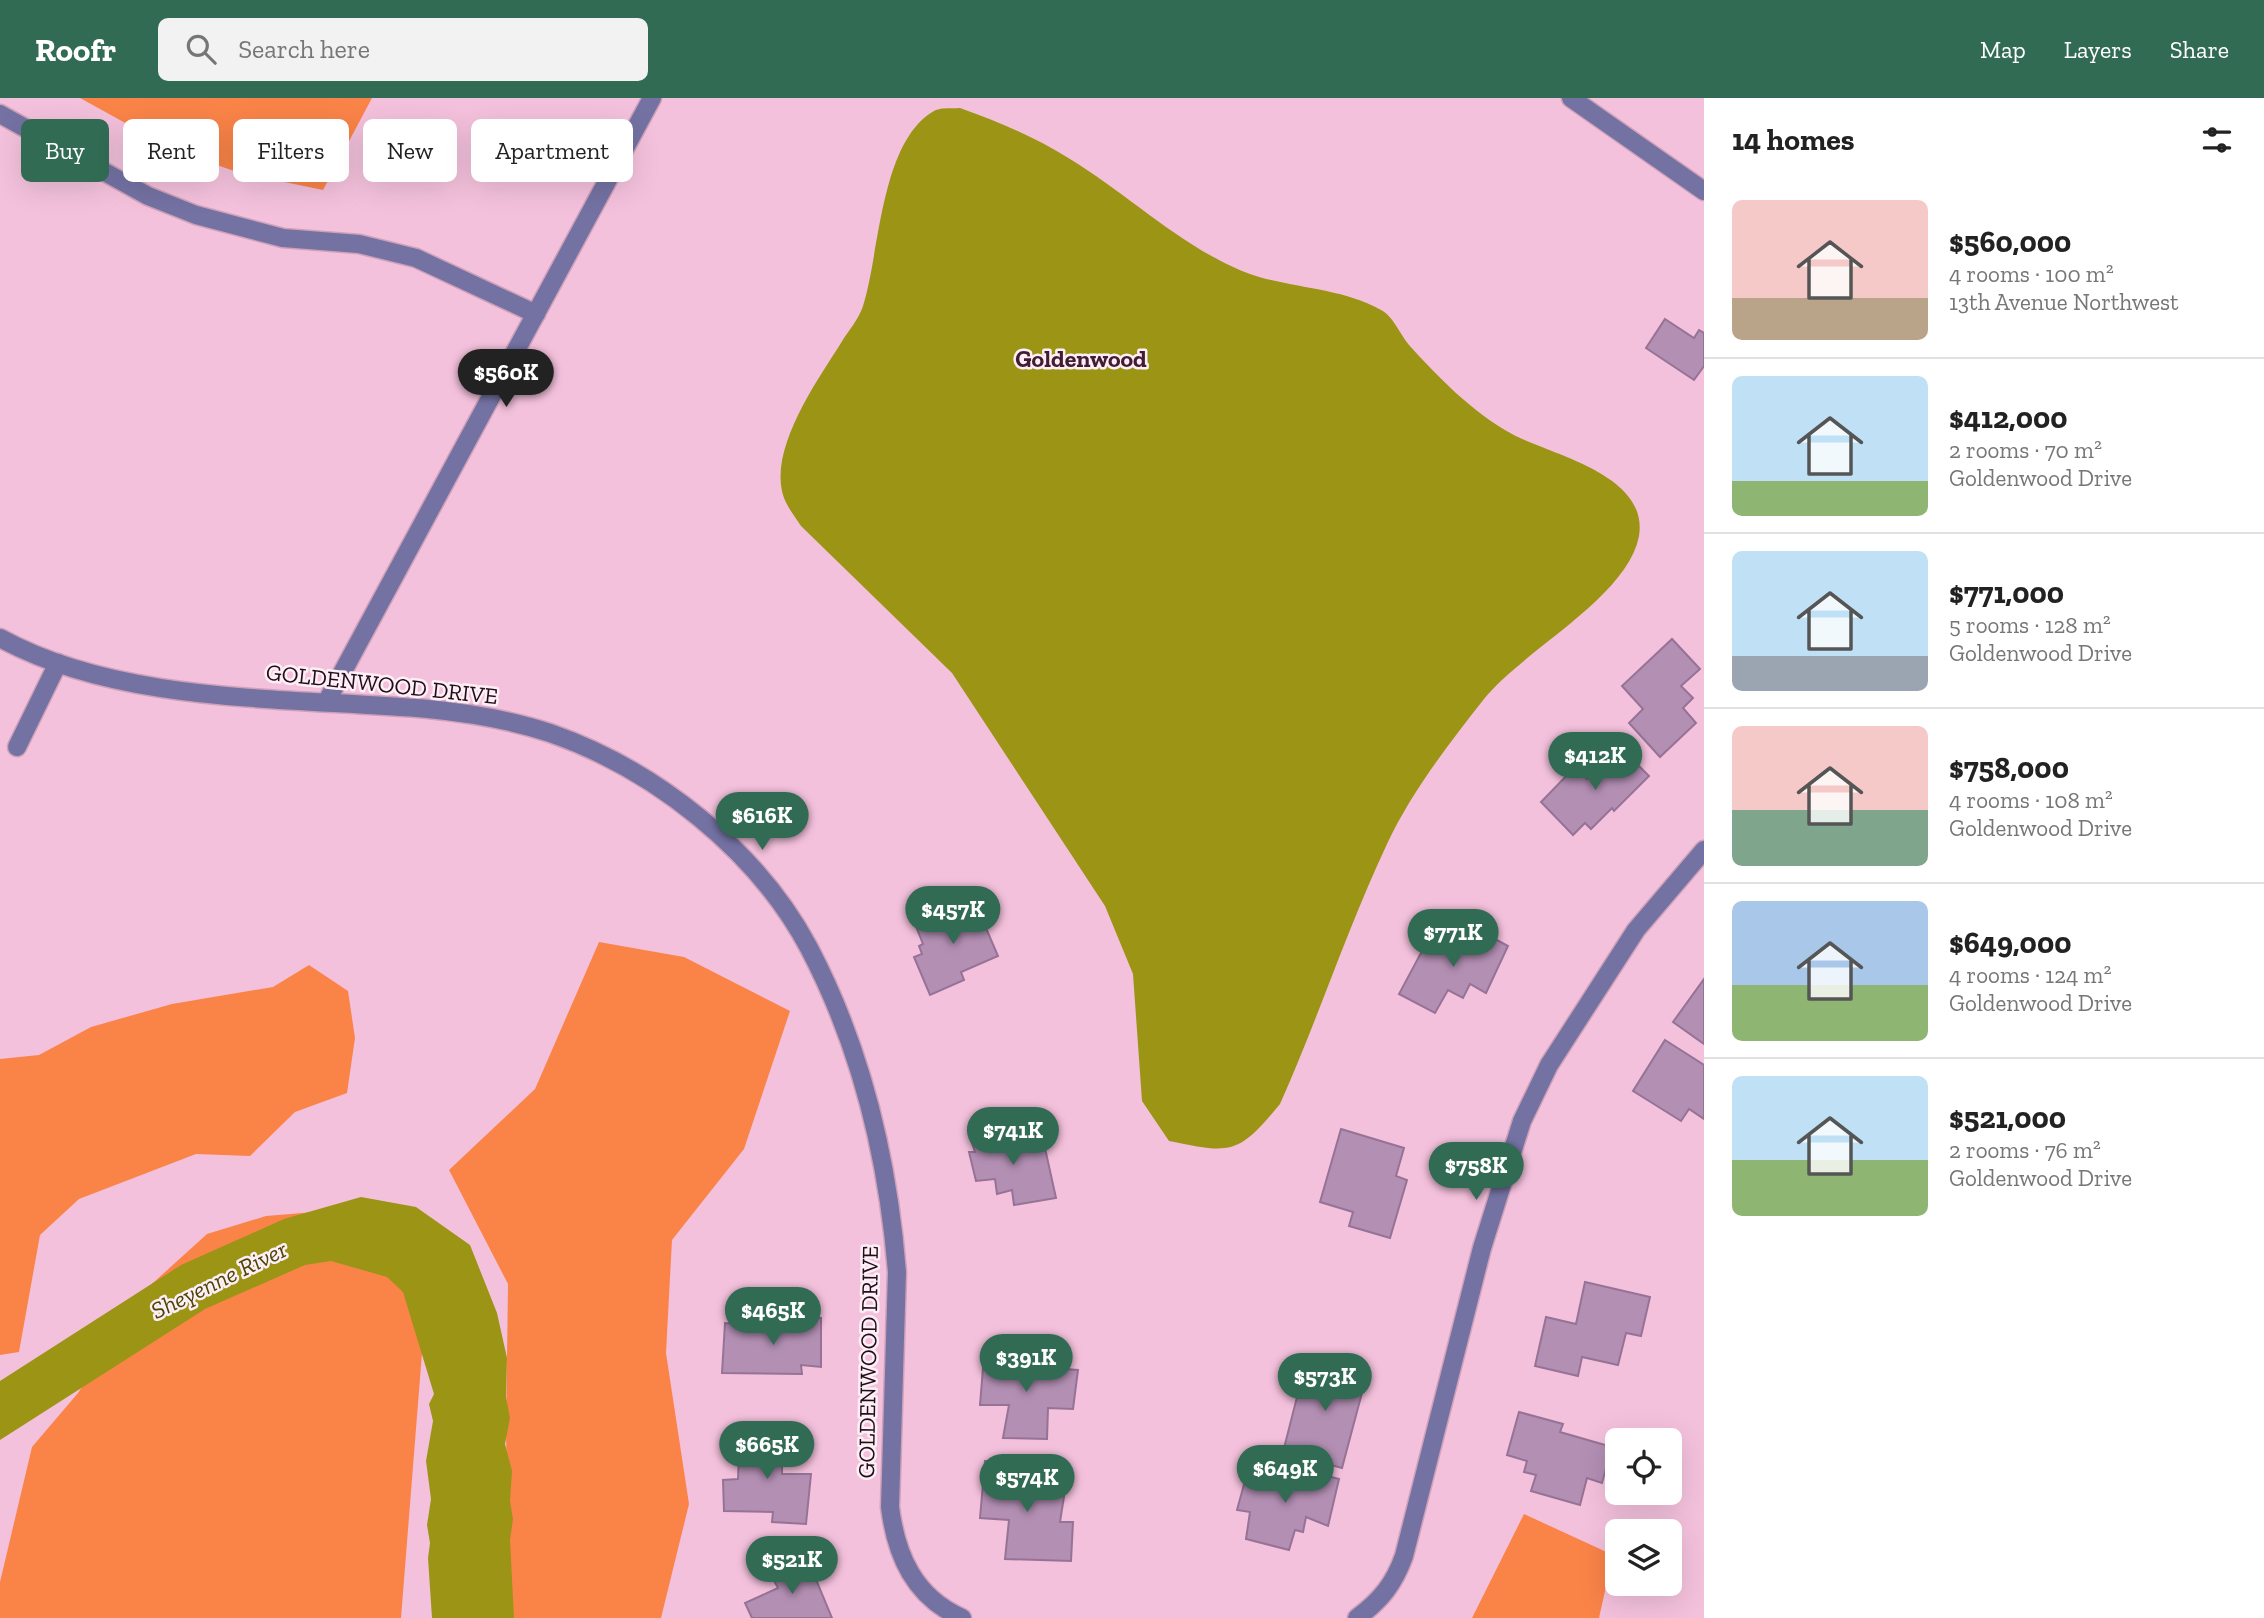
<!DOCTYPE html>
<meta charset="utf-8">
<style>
:root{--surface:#fff;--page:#f2f2f2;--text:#222;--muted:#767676;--line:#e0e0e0;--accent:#316b54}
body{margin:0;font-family:"Zilla Slab",serif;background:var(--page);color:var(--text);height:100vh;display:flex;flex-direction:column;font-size:26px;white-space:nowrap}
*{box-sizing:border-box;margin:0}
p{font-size:23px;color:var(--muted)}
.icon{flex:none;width:38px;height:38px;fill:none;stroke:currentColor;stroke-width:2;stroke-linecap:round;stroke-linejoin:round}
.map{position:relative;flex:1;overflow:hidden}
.sheet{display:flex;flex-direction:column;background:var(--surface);width:560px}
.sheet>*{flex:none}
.banner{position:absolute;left:21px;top:21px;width:665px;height:63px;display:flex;gap:14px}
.fabs{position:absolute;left:1605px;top:1330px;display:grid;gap:14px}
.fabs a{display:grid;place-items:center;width:77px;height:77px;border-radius:10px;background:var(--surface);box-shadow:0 7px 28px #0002;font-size:35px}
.price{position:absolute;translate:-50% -60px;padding:0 16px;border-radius:24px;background:var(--accent);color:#fff;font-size:23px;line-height:46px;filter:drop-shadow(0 2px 4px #0008)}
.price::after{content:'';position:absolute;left:50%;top:42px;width:21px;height:16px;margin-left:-10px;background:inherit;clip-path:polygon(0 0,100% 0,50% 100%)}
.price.current{background:#222;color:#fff}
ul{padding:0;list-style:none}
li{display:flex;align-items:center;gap:21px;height:175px;padding:0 28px}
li+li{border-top:2px solid var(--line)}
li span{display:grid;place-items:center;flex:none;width:196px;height:140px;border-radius:10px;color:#555}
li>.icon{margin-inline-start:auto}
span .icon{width:84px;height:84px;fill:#fffc;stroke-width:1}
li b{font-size:30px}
h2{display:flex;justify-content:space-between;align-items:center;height:84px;padding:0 28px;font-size:30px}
.pill{padding:0 24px;border-radius:10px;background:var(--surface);box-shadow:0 7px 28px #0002;font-size:24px;line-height:63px}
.pill.current{background:var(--accent);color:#fff}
header{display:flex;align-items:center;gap:42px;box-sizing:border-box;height:98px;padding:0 35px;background:var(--accent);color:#fff}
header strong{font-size:33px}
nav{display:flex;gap:38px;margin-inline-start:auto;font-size:24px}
.search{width:490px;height:63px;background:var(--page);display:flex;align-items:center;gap:18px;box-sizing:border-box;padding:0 24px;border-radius:10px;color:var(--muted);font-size:26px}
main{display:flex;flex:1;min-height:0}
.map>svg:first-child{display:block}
.green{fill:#fa8448}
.water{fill:#9c9415}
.building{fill:#b38fb4;stroke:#967396;stroke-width:2}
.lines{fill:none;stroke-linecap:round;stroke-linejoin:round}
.minor-casing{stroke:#cea1b9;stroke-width:21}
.minor{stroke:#7472a3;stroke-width:18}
.labels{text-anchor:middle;stroke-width:5;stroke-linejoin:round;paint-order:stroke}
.street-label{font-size:23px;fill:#1f0e17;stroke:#feeef6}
.neighbourhood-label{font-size:24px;font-weight:bold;fill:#421c32;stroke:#feeef6}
.water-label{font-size:24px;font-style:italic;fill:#494504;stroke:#feeef6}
</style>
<header>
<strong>Roofr</strong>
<div class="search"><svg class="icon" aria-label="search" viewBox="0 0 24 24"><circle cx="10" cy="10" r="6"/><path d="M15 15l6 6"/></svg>Search here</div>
<nav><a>Map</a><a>Layers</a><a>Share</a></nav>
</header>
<main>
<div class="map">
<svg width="1704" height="1520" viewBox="0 0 1704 1520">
<rect width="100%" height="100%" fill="#f4c1dc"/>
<g class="green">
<path d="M 80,0 L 372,0 L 323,92 L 240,75 L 176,53 Z"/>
<path d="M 599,844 L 684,859 L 790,913 L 744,1051 L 672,1142 L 666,1255 L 689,1406 L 661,1520 L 509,1520 L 506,1333 L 508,1186 L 449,1072 L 535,991 Z"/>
<path d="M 309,867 L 348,893 L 355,940 L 347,995 L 295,1014 L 250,1058 L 196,1056 L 79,1101 L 40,1137 L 19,1254 L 0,1257 L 0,961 L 39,957 L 91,929 L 172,906 L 273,889 Z"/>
<path d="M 327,1113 L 420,1193 L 422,1255 L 401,1520 L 0,1520 L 0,1484 L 32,1349 L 78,1295 L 143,1194 L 207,1136 L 266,1118 Z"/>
<path d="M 1524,1416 L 1613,1457 L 1599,1520 L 1472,1520 Z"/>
</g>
<g class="water">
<path d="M 960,10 C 999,24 1035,39 1070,61 C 1129,97 1178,146 1242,173 C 1286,191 1338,188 1381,212 C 1393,218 1400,236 1409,247 C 1439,280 1472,314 1512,336 C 1551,357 1649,376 1639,438 C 1628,499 1522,553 1484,601 C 1448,647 1412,693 1387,746 C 1347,831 1318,921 1280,1006 C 1238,1057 1232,1056 1169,1043 L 1142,1003 L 1133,876 L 1105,808 L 952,575 L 801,428 C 795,419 788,410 784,400 C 767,353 817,283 841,245 C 848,233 859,221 863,208 C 880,155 880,44 934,13 C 941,9 952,11 960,10 Z"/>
<path d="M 361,1099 L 416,1109 L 470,1147 L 497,1215 L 507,1260 L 506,1299 L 510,1320 L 505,1346 L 512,1373 L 510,1403 L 513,1421 L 510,1442 L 514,1520 L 432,1520 L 428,1460 L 430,1445 L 427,1427 L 431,1401 L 426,1363 L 433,1323 L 429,1306 L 434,1296 L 403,1194 L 387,1179 L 331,1163 L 305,1167 L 205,1211 L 0,1342 L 0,1283 L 181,1167 L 284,1121 Z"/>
</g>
<g class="building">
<path d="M 1665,221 L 1694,240 L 1699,232 L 1704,235 L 1704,268 L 1694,282 L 1646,250 Z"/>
<path d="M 1672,541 L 1700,571 L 1681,588 L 1693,600 L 1683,610 L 1696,625 L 1660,659 L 1629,625 L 1643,611 L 1622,588 Z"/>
<path d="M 1619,648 L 1649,678 L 1614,713 L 1612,710 L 1591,731 L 1585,725 L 1573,737 L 1541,704 L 1575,669 L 1587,681 Z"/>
<path d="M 973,800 L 998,858 L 961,874 L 964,882 L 930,897 L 914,859 L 922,856 L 919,848 L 923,846 L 915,826 Z"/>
<path d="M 1471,828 L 1508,848 L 1486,895 L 1470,886 L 1463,900 L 1448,892 L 1435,915 L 1399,896 L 1430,838 L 1458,853 Z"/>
<path d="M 1704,881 L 1704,946 L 1673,924 Z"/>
<path d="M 1665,942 L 1704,967 L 1704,1021 L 1689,1011 L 1681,1023 L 1633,993 Z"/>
<path d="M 1004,1031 L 1008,1046 L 1043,1041 L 1056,1100 L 1014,1107 L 1012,1092 L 997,1096 L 995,1081 L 976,1083 L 969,1054 L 975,1054 L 970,1039 Z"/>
<path d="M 1341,1031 L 1404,1050 L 1396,1078 L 1407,1082 L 1390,1140 L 1349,1128 L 1353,1114 L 1320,1104 Z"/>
<path d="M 1585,1184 L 1650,1199 L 1641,1238 L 1626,1235 L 1618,1267 L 1582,1259 L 1578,1278 L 1535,1268 L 1546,1219 L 1576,1226 Z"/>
<path d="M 782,1217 L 821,1220 L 821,1269 L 801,1267 L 802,1276 L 722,1275 L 725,1225 L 782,1229 Z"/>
<path d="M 984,1258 L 1021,1259 L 1021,1268 L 1078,1272 L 1073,1311 L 1048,1310 L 1047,1341 L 1003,1340 L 1009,1307 L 980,1307 Z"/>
<path d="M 1307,1260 L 1367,1276 L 1342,1370 L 1283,1354 Z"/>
<path d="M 1519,1314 L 1563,1326 L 1560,1334 L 1612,1349 L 1602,1385 L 1587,1380 L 1580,1407 L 1531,1393 L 1536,1377 L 1524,1374 L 1527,1363 L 1507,1357 Z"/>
<path d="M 740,1332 L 782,1334 L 782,1376 L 811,1376 L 806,1426 L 772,1424 L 773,1414 L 724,1413 L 723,1382 L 738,1381 Z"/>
<path d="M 985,1363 L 1021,1367 L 1019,1386 L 1066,1386 L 1060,1424 L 1073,1424 L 1071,1463 L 1005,1461 L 1009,1422 L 980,1420 Z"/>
<path d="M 1301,1371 L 1339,1381 L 1328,1428 L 1306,1419 L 1303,1434 L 1295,1432 L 1289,1452 L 1246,1441 L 1250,1414 L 1237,1412 L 1248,1372 L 1297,1385 Z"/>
<path d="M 807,1460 L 832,1520 L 752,1520 L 745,1505 L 778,1490 L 771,1477 Z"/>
</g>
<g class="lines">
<g class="minor-casing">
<g id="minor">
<path d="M 1571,0 L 1704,93"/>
<path d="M 0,16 L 148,98 L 196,117 L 283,140 L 359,146 L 416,160 L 536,216"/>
<path d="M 0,540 C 122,607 291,599 428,611 C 469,615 511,622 550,635 C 654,671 757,752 809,850 C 861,949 888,1063 897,1174 L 890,1409 C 896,1457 914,1499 962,1520"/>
<path d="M 327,603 L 652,0"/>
<path d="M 17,649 L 58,565"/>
<path d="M 1357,1520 C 1381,1502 1394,1486 1404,1458 L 1482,1150 L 1522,1023 L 1549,967 L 1636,832 L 1704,752"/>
</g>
</g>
<use href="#minor" class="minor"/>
</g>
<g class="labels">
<g class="street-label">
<text transform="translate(382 586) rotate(6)" y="8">GOLDENWOOD DRIVE</text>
<text transform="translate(868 1264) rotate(-89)" y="8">GOLDENWOOD DRIVE</text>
</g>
<g class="neighbourhood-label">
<text x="1081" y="269">Goldenwood</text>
</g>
<g class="water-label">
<text transform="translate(219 1182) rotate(-26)" y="8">Sheyenne River</text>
</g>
</g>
</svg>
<div class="fabs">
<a><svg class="icon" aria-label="locate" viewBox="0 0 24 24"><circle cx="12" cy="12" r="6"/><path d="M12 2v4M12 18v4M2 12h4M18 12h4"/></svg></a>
<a><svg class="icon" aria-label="layers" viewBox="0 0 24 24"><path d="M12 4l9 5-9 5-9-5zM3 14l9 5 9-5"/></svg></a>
</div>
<b class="price current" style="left:506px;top:311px">$560K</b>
<b class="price" style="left:1595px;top:694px">$412K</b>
<b class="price" style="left:762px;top:754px">$616K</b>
<b class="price" style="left:953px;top:848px">$457K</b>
<b class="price" style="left:1453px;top:871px">$771K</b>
<b class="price" style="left:1013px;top:1069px">$741K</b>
<b class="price" style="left:1476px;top:1104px">$758K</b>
<b class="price" style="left:773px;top:1249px">$465K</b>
<b class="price" style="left:1026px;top:1296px">$391K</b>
<b class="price" style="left:1325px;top:1315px">$573K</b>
<b class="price" style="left:767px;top:1383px">$665K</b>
<b class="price" style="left:1285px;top:1407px">$649K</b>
<b class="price" style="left:1027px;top:1416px">$574K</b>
<b class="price" style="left:792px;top:1498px">$521K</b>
<div class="banner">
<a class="pill current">Buy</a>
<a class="pill">Rent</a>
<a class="pill">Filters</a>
<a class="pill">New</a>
<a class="pill">Apartment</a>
</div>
</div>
<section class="sheet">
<h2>14 homes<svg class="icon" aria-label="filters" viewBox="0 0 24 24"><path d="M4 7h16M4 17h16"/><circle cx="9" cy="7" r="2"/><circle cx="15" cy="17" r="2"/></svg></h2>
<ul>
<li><span style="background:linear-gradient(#f6c9c9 70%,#b9a48a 0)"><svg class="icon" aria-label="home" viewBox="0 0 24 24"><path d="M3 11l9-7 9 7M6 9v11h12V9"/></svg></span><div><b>$560,000</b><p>4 rooms · 100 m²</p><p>13th Avenue Northwest</p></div></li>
<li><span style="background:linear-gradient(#bfe0f5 75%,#8fb573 0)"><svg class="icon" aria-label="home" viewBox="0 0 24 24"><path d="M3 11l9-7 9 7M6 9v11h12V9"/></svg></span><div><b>$412,000</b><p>2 rooms · 70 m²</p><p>Goldenwood Drive</p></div></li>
<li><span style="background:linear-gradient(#bfe0f5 75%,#9aa5b1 0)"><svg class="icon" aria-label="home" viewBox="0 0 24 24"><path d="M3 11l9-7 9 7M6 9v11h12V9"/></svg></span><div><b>$771,000</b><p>5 rooms · 128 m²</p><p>Goldenwood Drive</p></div></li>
<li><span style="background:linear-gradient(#f6c9c9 60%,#7fa58c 0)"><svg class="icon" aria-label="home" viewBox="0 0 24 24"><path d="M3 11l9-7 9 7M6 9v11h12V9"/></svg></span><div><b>$758,000</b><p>4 rooms · 108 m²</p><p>Goldenwood Drive</p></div></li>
<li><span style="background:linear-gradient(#a9c7e8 60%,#8fb573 0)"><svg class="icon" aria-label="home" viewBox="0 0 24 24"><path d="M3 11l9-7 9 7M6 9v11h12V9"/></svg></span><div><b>$649,000</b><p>4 rooms · 124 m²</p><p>Goldenwood Drive</p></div></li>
<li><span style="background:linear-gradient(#bfe0f5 60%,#8fb573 0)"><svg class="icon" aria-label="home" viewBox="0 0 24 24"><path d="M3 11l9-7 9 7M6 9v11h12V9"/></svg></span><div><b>$521,000</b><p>2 rooms · 76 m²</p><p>Goldenwood Drive</p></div></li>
</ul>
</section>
</main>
